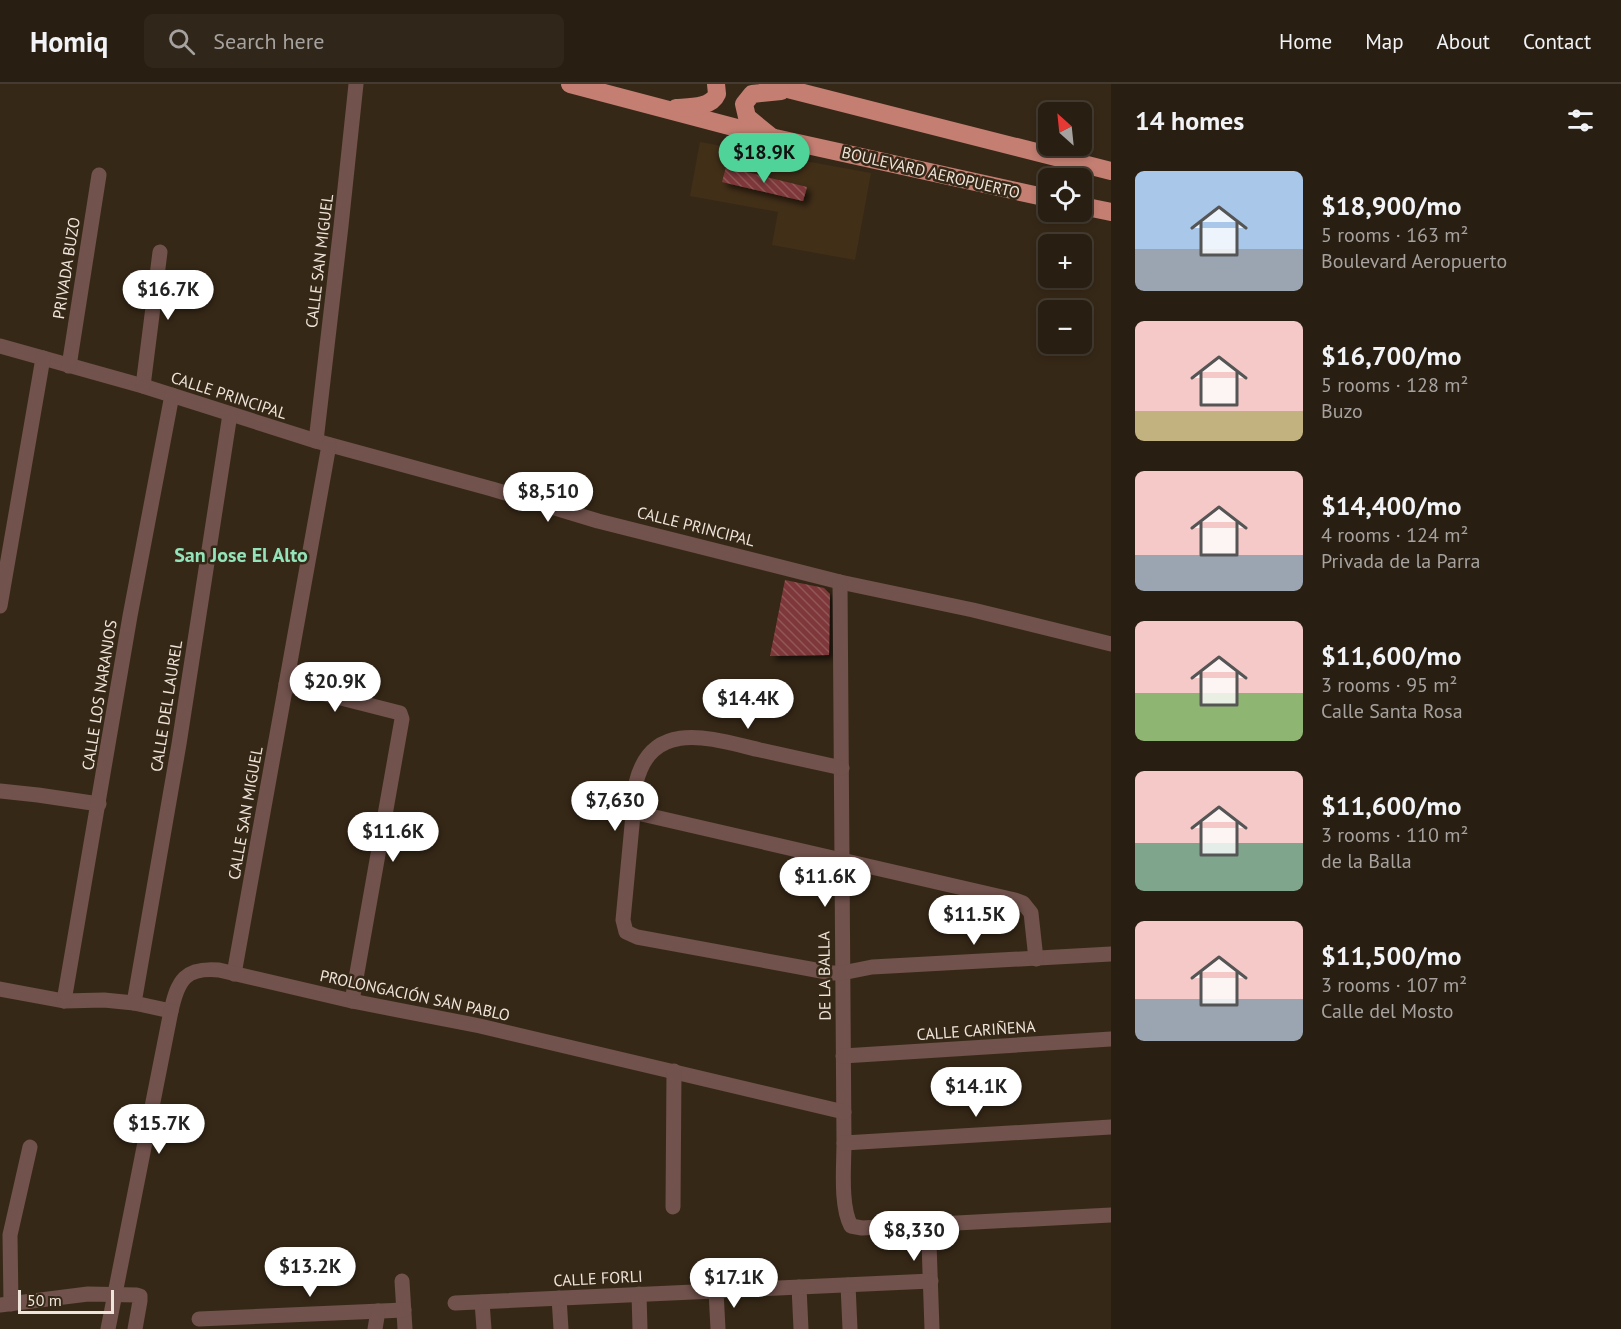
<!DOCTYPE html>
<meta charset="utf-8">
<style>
:root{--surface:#281e11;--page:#30271a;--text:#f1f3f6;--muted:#a5a29f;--line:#443c31;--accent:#4fd399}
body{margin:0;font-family:"PT Sans",sans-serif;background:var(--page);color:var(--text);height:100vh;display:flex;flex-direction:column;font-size:22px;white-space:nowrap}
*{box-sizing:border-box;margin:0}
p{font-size:20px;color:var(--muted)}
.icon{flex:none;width:33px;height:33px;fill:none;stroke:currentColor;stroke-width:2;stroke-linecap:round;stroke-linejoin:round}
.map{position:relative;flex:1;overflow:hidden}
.sheet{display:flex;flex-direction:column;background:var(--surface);width:510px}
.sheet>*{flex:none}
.needle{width:39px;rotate:333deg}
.tools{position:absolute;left:1038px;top:18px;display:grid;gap:12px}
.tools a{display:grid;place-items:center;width:54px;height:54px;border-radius:9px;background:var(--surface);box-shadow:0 3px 9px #0003,0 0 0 2px var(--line);font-size:30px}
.scale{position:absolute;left:18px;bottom:15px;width:96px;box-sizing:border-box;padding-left:6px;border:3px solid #eee4da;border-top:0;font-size:16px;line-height:21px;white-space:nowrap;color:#eee4da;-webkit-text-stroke:4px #362817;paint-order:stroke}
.price{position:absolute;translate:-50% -51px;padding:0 14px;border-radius:21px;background:#fff;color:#222;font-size:20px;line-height:39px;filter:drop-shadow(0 2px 3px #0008)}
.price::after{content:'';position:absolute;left:50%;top:36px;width:18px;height:14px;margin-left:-9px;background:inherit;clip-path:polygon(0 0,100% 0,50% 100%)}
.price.on{background:var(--accent);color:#111}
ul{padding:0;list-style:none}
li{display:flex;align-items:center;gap:18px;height:150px;padding:0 24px}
li span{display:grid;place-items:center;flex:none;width:168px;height:120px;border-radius:9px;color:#555}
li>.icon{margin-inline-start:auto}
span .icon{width:72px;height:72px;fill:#fffc;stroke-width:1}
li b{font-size:26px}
h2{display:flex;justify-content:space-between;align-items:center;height:72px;padding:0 24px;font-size:26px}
header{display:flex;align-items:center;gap:36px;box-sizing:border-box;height:84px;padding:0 30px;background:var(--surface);border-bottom:2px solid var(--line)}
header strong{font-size:28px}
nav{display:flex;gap:33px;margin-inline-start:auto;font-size:21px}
.search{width:420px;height:54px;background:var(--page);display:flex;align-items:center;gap:15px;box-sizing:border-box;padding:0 21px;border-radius:9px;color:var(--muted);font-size:22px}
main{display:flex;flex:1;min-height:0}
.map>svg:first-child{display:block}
.built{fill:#422f18}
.building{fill:url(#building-back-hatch);filter:url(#shadow)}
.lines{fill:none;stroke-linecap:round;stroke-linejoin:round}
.minor{stroke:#71524c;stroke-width:15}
.trunk{stroke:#c47e72;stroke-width:18}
.labels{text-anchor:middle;stroke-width:5;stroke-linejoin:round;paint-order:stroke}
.street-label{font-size:16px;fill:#eee4da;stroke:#362817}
.quarter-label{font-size:20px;font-weight:bold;fill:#93e4ba;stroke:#362817}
</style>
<header>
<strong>Homiq</strong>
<div class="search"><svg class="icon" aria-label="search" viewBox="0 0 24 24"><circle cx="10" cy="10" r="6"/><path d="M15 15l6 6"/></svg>Search here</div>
<nav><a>Home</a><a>Map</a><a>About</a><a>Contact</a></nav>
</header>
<main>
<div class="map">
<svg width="1111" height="1245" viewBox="0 0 1111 1245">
<defs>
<pattern id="building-back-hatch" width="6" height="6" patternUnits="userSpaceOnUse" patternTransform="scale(1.5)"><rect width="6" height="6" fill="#7e393a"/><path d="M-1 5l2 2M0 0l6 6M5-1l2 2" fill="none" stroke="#915656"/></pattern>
<filter id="shadow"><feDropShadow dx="4.5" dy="4.5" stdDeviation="3" flood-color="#0009"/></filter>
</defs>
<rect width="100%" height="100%" fill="#362817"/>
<path class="built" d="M 700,58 L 871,89 L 855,176 L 772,161 L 778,128 L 690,112 Z"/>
<g class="building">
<path d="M 726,83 L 807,103 L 803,117 L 722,98 Z"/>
<path d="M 785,496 L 824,504 L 830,510 L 829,571 L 770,572 Z"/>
</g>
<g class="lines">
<g class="minor">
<path d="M 0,262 L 143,302 L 316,357 L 492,405 L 598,437 L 840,498 L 973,526 L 1111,560"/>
<path d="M 69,282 L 99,91"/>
<path d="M 143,302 L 160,168"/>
<path d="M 316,357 L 341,142 L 356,0"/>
<path d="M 840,498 L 844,1059 C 844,1082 840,1121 851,1142 L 862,1144 L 1111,1131"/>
<path d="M 0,522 L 43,274"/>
<path d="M 286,600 L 400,629 L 402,635 L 352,917"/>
<path d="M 842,684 C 814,678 787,672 760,666 C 713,655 652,633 636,699 L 623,836 L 626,848 L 637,853 L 832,889 L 842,889 L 872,883 L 1111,870"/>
<path d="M 0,707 L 38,711 L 99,720"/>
<path d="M 633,728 L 1015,816 L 1023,819 L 1031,829 L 1036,875"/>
<path d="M 234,890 L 329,361"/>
<path d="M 0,905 L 64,917 L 104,916 L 134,919 L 171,927 C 178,896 185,883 219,886 L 352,917 L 480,942 L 844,1028"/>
<path d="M 64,917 L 130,532 L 172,311"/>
<path d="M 134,919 L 179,660 L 230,330"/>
<path d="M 843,972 L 1111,955"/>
<path d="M 844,1059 L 1111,1043"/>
<path d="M 673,1123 L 674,987"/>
<path d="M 929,1159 L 932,1245"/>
<path d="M 402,1197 L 405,1245"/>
<path d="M 848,1201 L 850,1245"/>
<path d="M 799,1203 L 801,1245"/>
<path d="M 716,1207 L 718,1245"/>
<path d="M 639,1210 L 640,1245"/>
<path d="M 559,1214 L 561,1245"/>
<path d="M 482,1218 L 484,1245"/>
<path d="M 455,1219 L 931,1197"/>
<path d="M 11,1220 L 10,1151 L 30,1063"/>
<path d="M 0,1221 L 88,1210 L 137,1211 L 140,1212 L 140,1217 L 135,1245"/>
<path d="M 199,1235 L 404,1226"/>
<path d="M 108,1245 L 171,927"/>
<path d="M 375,1245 L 378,1227"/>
</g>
<g class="trunk">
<path d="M 570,0 L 775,54 L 1048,114"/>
<path d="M 768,0 L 1111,87"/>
<path d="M 676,24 C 689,23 711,24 717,10 L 716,0"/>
<path d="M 769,51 L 747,33 L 744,20 L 752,10 L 781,7"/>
<path d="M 1082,122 L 1111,128"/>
</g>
</g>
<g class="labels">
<g class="street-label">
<text transform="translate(931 88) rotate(13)" y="6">BOULEVARD AEROPUERTO</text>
<text transform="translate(319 177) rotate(-83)" y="6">CALLE SAN MIGUEL</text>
<text transform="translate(66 184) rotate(-81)" y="6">PRIVADA BUZO</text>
<text transform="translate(229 311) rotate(18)" y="6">CALLE PRINCIPAL</text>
<text transform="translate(696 442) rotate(14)" y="6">CALLE PRINCIPAL</text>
<text transform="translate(99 611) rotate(-81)" y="6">CALLE LOS NARANJOS</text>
<text transform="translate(166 622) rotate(-81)" y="6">CALLE DEL LAUREL</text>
<text transform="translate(245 729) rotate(-80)" y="6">CALLE SAN MIGUEL</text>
<text transform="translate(824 892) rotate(-91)" y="6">DE LA BALLA</text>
<text transform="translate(415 911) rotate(12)" y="6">PROLONGACIÓN SAN PABLO</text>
<text transform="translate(976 946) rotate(-4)" y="6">CALLE CARIÑENA</text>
<text transform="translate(598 1194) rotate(-3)" y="6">CALLE FORLI</text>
</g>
<g class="quarter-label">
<text x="241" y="478">San Jose El Alto</text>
</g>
</g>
</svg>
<div class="tools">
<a><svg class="needle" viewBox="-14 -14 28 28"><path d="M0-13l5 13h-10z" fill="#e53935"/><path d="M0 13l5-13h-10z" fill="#a5a29f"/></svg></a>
<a><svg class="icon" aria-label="locate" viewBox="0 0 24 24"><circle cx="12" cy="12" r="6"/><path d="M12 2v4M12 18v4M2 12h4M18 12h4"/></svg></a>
<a>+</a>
<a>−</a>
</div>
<div class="scale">50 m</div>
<b class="price on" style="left:764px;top:100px">$18.9K</b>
<b class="price" style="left:168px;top:237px">$16.7K</b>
<b class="price" style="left:548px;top:439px">$8,510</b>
<b class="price" style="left:335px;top:629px">$20.9K</b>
<b class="price" style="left:748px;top:646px">$14.4K</b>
<b class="price" style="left:615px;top:748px">$7,630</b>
<b class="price" style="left:393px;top:779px">$11.6K</b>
<b class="price" style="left:825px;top:824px">$11.6K</b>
<b class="price" style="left:974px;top:862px">$11.5K</b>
<b class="price" style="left:976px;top:1034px">$14.1K</b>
<b class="price" style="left:159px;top:1071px">$15.7K</b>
<b class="price" style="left:914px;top:1178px">$8,330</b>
<b class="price" style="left:310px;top:1214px">$13.2K</b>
<b class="price" style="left:734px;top:1225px">$17.1K</b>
</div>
<section class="sheet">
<h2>14 homes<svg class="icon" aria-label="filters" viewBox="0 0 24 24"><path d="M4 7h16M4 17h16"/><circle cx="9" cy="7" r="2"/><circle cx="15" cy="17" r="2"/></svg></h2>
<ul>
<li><span style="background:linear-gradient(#a9c7e8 65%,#9aa5b1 0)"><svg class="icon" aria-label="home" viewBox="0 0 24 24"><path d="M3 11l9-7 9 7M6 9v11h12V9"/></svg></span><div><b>$18,900/mo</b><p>5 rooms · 163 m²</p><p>Boulevard Aeropuerto</p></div></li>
<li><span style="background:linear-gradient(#f6c9c9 75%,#c2b280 0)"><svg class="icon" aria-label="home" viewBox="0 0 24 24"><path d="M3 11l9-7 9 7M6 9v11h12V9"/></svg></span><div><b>$16,700/mo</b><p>5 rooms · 128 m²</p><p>Buzo</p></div></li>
<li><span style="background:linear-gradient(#f6c9c9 70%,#9aa5b1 0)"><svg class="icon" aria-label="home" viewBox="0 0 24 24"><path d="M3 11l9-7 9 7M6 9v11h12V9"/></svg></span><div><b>$14,400/mo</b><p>4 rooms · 124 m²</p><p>Privada de la Parra</p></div></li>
<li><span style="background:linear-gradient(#f6c9c9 60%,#8fb573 0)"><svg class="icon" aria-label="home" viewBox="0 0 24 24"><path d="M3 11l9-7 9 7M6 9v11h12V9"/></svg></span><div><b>$11,600/mo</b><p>3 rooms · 95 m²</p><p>Calle Santa Rosa</p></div></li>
<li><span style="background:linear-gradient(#f6c9c9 60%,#7fa58c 0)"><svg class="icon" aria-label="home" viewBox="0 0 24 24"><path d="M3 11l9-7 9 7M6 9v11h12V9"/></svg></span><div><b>$11,600/mo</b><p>3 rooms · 110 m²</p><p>de la Balla</p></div></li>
<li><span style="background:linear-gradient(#f6c9c9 65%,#9aa5b1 0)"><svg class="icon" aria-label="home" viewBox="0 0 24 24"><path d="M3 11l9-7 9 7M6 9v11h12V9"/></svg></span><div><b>$11,500/mo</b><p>3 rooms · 107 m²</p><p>Calle del Mosto</p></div></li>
</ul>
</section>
</main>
